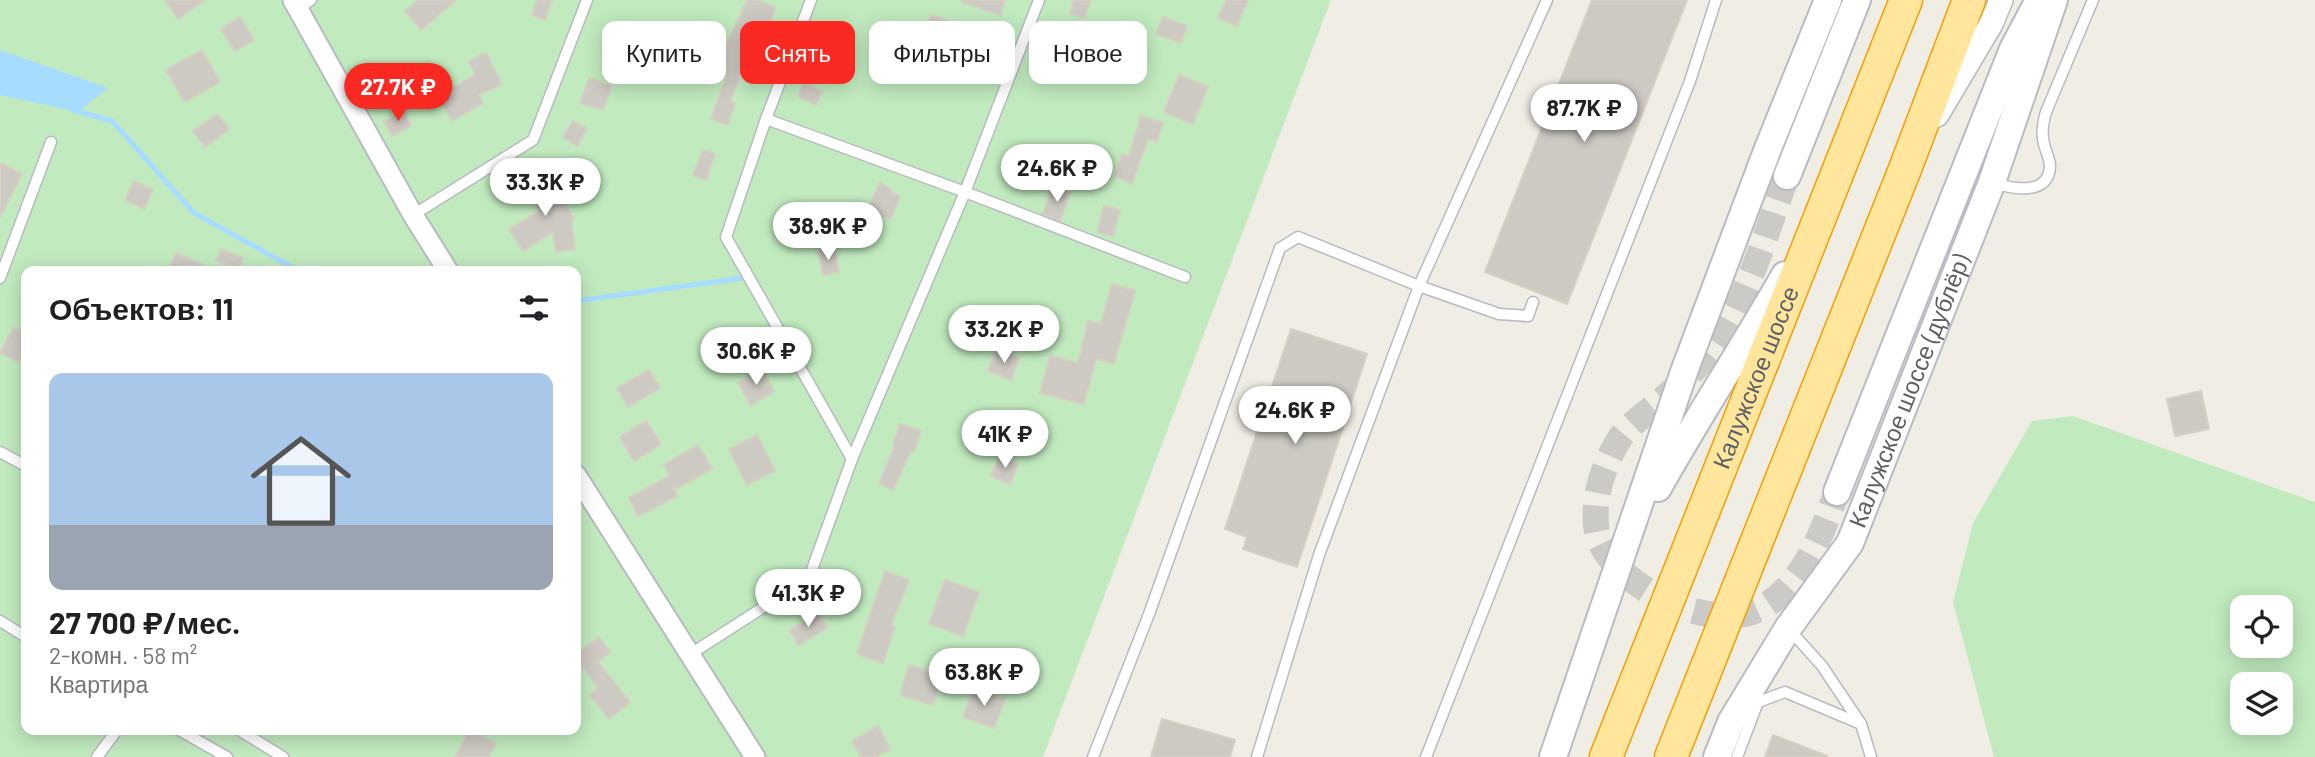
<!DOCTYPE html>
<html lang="ru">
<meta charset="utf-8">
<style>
:root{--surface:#fff;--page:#f6f6f6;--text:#202124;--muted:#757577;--accent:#fa2921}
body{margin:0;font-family:Barlow,sans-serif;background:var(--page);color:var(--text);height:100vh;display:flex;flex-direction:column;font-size:26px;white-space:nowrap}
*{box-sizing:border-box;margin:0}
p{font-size:23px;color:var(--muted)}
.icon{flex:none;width:38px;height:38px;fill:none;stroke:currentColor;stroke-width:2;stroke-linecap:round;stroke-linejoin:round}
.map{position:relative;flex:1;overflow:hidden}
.sheet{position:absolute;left:21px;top:266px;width:560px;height:469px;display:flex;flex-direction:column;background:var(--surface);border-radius:14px;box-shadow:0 4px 18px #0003}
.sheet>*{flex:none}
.hud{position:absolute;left:602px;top:21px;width:665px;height:63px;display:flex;gap:14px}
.fabs{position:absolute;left:2230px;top:595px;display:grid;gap:14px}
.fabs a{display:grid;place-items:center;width:63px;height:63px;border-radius:14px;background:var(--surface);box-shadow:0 4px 18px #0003;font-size:35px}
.price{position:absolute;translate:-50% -60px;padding:0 16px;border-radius:24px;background:#fff;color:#222;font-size:23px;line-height:46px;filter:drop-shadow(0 2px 4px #0008)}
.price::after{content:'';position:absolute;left:50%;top:42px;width:21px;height:16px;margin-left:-10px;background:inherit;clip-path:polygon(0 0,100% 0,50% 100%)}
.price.current{background:var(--accent);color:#fff}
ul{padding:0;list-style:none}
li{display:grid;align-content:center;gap:14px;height:371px;padding:0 28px}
li span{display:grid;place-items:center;height:217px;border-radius:14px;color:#555}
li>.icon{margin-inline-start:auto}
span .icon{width:126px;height:126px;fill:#fffc;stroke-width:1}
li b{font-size:30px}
h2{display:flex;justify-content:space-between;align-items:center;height:84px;padding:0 28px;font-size:30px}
.pill{padding:0 24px;border-radius:14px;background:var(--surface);box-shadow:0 4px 18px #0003;font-size:24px;line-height:63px}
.pill.current{background:var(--accent);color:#fff}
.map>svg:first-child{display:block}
.green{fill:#c1eabf;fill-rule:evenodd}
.water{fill:#a6dcff}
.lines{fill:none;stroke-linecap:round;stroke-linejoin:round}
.stream{stroke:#a6dcff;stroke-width:5}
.building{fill:#cdcac3;stroke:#d6cfc2;stroke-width:2}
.secondary-tunnel{stroke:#cbcac6;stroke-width:26;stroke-dasharray:26 13;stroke-linecap:butt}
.service-casing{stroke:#b7bbc0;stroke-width:13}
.minor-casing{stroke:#b7bbc0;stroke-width:23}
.tertiary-casing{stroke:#b7bbc0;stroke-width:26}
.secondary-casing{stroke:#b8bcc2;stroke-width:30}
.trunk-casing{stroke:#f59e00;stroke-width:35}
.service{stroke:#fff;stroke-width:10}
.minor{stroke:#fff;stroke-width:19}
.tertiary{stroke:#fff;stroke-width:23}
.secondary{stroke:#fff;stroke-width:26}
.trunk{stroke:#ffe69c;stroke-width:32}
.labels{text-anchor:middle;stroke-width:5;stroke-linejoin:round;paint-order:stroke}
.street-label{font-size:24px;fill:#5c6167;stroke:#fff}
</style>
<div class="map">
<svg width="2315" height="757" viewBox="0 0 2315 757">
<rect width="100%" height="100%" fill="#f0ede5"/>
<g class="green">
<path d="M 0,0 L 1331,0 L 1043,757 L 0,757 ZM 26,271 L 576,271 L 576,730 L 26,730 Z"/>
<path d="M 2073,416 L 2315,502 L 2315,757 L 1994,757 L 1953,602 L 1973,523 L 2032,421 ZM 2280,607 L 2280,646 L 2242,646 L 2242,607 ZM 2280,684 L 2280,723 L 2242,723 L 2242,684 Z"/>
</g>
<path class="water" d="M 0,50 L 108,88 L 78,112 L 0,95 Z"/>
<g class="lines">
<g class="stream">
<path d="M 73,110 L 112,121 L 194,213 L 299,271"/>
<path d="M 576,301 L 750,277"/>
</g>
</g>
<g class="building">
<path d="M 165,0 L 205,0 L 178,19 Z"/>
<path d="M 418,0 L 456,0 L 421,30 L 405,11 Z"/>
<path d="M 537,0 L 552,0 L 545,20 L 532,15 Z"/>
<path d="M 747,0 L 758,0 L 776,8 L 763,36 L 759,34 L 730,101 L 735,103 L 728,125 L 711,119 L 727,75 L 711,68 L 721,43 L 726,45 Z"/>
<path d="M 963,0 L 1005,0 L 1000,15 L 962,2 Z"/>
<path d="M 1074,0 L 1091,0 L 1084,18 L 1070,13 Z"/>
<path d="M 1226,0 L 1248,0 L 1237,26 L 1218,18 Z"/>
<path d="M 1592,0 L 1687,0 L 1567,304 L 1485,272 Z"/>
<path d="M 931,15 L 957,24 L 945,58 L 918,49 Z"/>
<path d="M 240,17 L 254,40 L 235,51 L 221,29 Z"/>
<path d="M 1163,17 L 1187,26 L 1181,43 L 1156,34 Z"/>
<path d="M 636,22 L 659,32 L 651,52 L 628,43 Z"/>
<path d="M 822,34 L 847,45 L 838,65 L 813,54 Z"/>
<path d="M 202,50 L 220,82 L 185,102 L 166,70 Z"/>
<path d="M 486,53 L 502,84 L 479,95 L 483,103 L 452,121 L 438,96 L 475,75 L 469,61 Z"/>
<path d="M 1179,75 L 1208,87 L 1193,124 L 1164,112 Z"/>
<path d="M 589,78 L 612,86 L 603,110 L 580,103 Z"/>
<path d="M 804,83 L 822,92 L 816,105 L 798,96 Z"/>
<path d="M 404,111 L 411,126 L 392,136 L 384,121 Z"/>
<path d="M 218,114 L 229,129 L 205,147 L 193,131 Z"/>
<path d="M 1141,116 L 1163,123 L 1157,142 L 1148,139 L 1132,184 L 1115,176 L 1122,154 L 1129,156 Z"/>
<path d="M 573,121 L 587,129 L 577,146 L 563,137 Z"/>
<path d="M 703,150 L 715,154 L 706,180 L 693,175 Z"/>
<path d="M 0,163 L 22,174 L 0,217 Z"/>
<path d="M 540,168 L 555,201 L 561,198 L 574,219 L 571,221 L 575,249 L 556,252 L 553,232 L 523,251 L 509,229 L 539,211 L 524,176 Z"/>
<path d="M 134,181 L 153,190 L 144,209 L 125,200 Z"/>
<path d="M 879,183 L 891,189 L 890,192 L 900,196 L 891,219 L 868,210 Z"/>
<path d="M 1053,187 L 1070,193 L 1060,221 L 1043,214 Z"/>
<path d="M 1104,206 L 1120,210 L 1113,236 L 1097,232 Z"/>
<path d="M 834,248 L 839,272 L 823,275 L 818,251 Z"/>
<path d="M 221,249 L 243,258 L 239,270 L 216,260 Z"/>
<path d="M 176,253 L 216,271 L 168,271 Z"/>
<path d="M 1112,284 L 1135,291 L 1114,363 L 1096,359 L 1084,404 L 1040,393 L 1050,356 L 1078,363 L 1088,321 L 1101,324 Z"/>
<path d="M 13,328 L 26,334 L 26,348 L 19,362 L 0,353 Z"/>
<path d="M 1291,329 L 1367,354 L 1297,567 L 1243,549 L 1247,537 L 1225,529 Z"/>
<path d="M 997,349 L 1019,358 L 1011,380 L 988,371 Z"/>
<path d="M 649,370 L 660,388 L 628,407 L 617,388 Z"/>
<path d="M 762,370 L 774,391 L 751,405 L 738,383 Z"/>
<path d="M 2201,391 L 2209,429 L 2175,436 L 2167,399 Z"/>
<path d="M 646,421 L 661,444 L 634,461 L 620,437 Z"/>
<path d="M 900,424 L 921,431 L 914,451 L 911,450 L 893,490 L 879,483 L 895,445 L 893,444 Z"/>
<path d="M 757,435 L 775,471 L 747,485 L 729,449 Z"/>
<path d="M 972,435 L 991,441 L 986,456 L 967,449 Z"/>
<path d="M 698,445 L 712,469 L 674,490 L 677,496 L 638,516 L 629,498 L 670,476 L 664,465 Z"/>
<path d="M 999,457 L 1018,464 L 1010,484 L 991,476 Z"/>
<path d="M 885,571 L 909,580 L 891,625 L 895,626 L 883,663 L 857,654 Z"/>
<path d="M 945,580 L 979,592 L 963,636 L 929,624 Z"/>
<path d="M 818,613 L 827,628 L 799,645 L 790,630 Z"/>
<path d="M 599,637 L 610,652 L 598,662 L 630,702 L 609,719 L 590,695 L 598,688 L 576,658 L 576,654 Z"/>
<path d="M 909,665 L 943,675 L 933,705 L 900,695 Z"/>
<path d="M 974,688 L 1005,699 L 994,728 L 963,717 Z"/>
<path d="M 1162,719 L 1235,740 L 1230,757 L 1151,757 Z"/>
<path d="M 878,726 L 890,749 L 875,757 L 861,757 L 852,741 Z"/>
<path d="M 470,730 L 496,744 L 489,757 L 455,757 Z"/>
<path d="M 1773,735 L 1827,756 L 1827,757 L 1765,757 Z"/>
</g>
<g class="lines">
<path class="secondary-tunnel" d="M 1787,176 C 1768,226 1750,292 1720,337 C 1705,360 1684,381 1663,399 C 1649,411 1631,423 1620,438 C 1609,455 1600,478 1597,497 C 1595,512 1594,530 1601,544 C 1624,591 1716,636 1765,606 C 1805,581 1821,535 1837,492"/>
<g class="service-casing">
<g id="service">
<path d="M 811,0 L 766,119 L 726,237 L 852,459"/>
<path d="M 298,9 L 311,0"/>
<path d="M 766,119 L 965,192 L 1185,277"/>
<path d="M 1992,182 C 2011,189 2050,197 2050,165 C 2049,157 2046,152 2044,144 C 2041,133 2043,122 2046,112 L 2093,0"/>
<path d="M 413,215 L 533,140 L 587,0"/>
<path d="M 0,278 L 51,142"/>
<path d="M 0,452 L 26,466"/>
<path d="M 0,621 L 26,637"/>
<path d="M 1789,629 L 1822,666 L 1861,724 L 1871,757"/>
<path d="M 689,655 L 809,578 L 852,459 L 965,192 L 1039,0"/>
<path d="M 179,730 L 227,757"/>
<path d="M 239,730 L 283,757"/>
<path d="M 97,757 L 117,730"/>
<path d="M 1093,757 L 1149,614 L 1280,248 L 1298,237 L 1419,286 L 1499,314 L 1528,316 L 1533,302"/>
<path d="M 1257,757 L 1319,555 L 1419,286 L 1547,0"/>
<path d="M 1426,757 L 1690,81 L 1716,0"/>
<path d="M 1737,757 L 1758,702 L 1785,692 L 1861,724"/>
</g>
</g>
<g class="minor-casing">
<g id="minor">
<path d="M 293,0 L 413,215 L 448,271"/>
<path d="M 576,475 L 755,757"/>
</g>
</g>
<g class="tertiary-casing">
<path id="tertiary" d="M 1937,115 L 1991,24 L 2001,0"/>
</g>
<g class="secondary-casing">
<g id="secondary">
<path d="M 1787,176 L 1857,0"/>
<path d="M 1658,488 C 1698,416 1744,347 1785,275"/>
<path d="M 1837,492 L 2013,49 L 2039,0"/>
<path d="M 1553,757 L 1685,369 L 1767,151 L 1828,0"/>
<path id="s1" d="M 1717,757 L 1731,722 L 1788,628 L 1850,543 L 1992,182 L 2054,0"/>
</g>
</g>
<g class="trunk-casing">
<g id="trunk">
<path id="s2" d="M 1606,757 L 1906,0"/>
<path d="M 1671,757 L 1905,169 L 1969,0"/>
</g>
</g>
<use href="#service" class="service"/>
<use href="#minor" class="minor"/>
<use href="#tertiary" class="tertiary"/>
<use href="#secondary" class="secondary"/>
<use href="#trunk" class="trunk"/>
</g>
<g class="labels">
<g class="street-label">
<text dy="8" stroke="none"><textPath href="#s2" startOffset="408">Калужское шоссе</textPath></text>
<text dy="8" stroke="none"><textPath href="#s1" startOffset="416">Калужское шоссе (дублёр)</textPath></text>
</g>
</g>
</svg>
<div class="fabs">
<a><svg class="icon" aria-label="locate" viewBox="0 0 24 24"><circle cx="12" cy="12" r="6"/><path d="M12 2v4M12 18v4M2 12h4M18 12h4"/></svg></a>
<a><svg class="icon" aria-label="layers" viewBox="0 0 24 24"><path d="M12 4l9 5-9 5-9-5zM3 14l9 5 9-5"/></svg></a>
</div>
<b class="price current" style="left:398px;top:123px">27.7K ₽</b>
<b class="price" style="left:1584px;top:144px">87.7K ₽</b>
<b class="price" style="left:1057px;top:204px">24.6K ₽</b>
<b class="price" style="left:545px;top:218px">33.3K ₽</b>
<b class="price" style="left:828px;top:262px">38.9K ₽</b>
<b class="price" style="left:1004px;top:365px">33.2K ₽</b>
<b class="price" style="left:756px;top:387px">30.6K ₽</b>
<b class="price" style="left:1295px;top:446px">24.6K ₽</b>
<b class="price" style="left:1005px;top:470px">41K ₽</b>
<b class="price" style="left:808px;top:629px">41.3K ₽</b>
<b class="price" style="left:984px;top:708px">63.8K ₽</b>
<div class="hud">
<a class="pill">Купить</a>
<a class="pill current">Снять</a>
<a class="pill">Фильтры</a>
<a class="pill">Новое</a>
</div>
<section class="sheet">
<h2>Объектов: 11<svg class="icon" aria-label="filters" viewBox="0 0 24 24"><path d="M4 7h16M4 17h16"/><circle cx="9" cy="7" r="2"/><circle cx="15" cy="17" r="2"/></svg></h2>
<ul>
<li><span style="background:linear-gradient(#a9c7e8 70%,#9aa5b1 0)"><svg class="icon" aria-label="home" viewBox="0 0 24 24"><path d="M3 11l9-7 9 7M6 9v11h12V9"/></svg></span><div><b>27 700 ₽/мес.</b><p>2-комн. · 58 m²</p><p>Квартира</p></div></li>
</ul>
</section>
</div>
